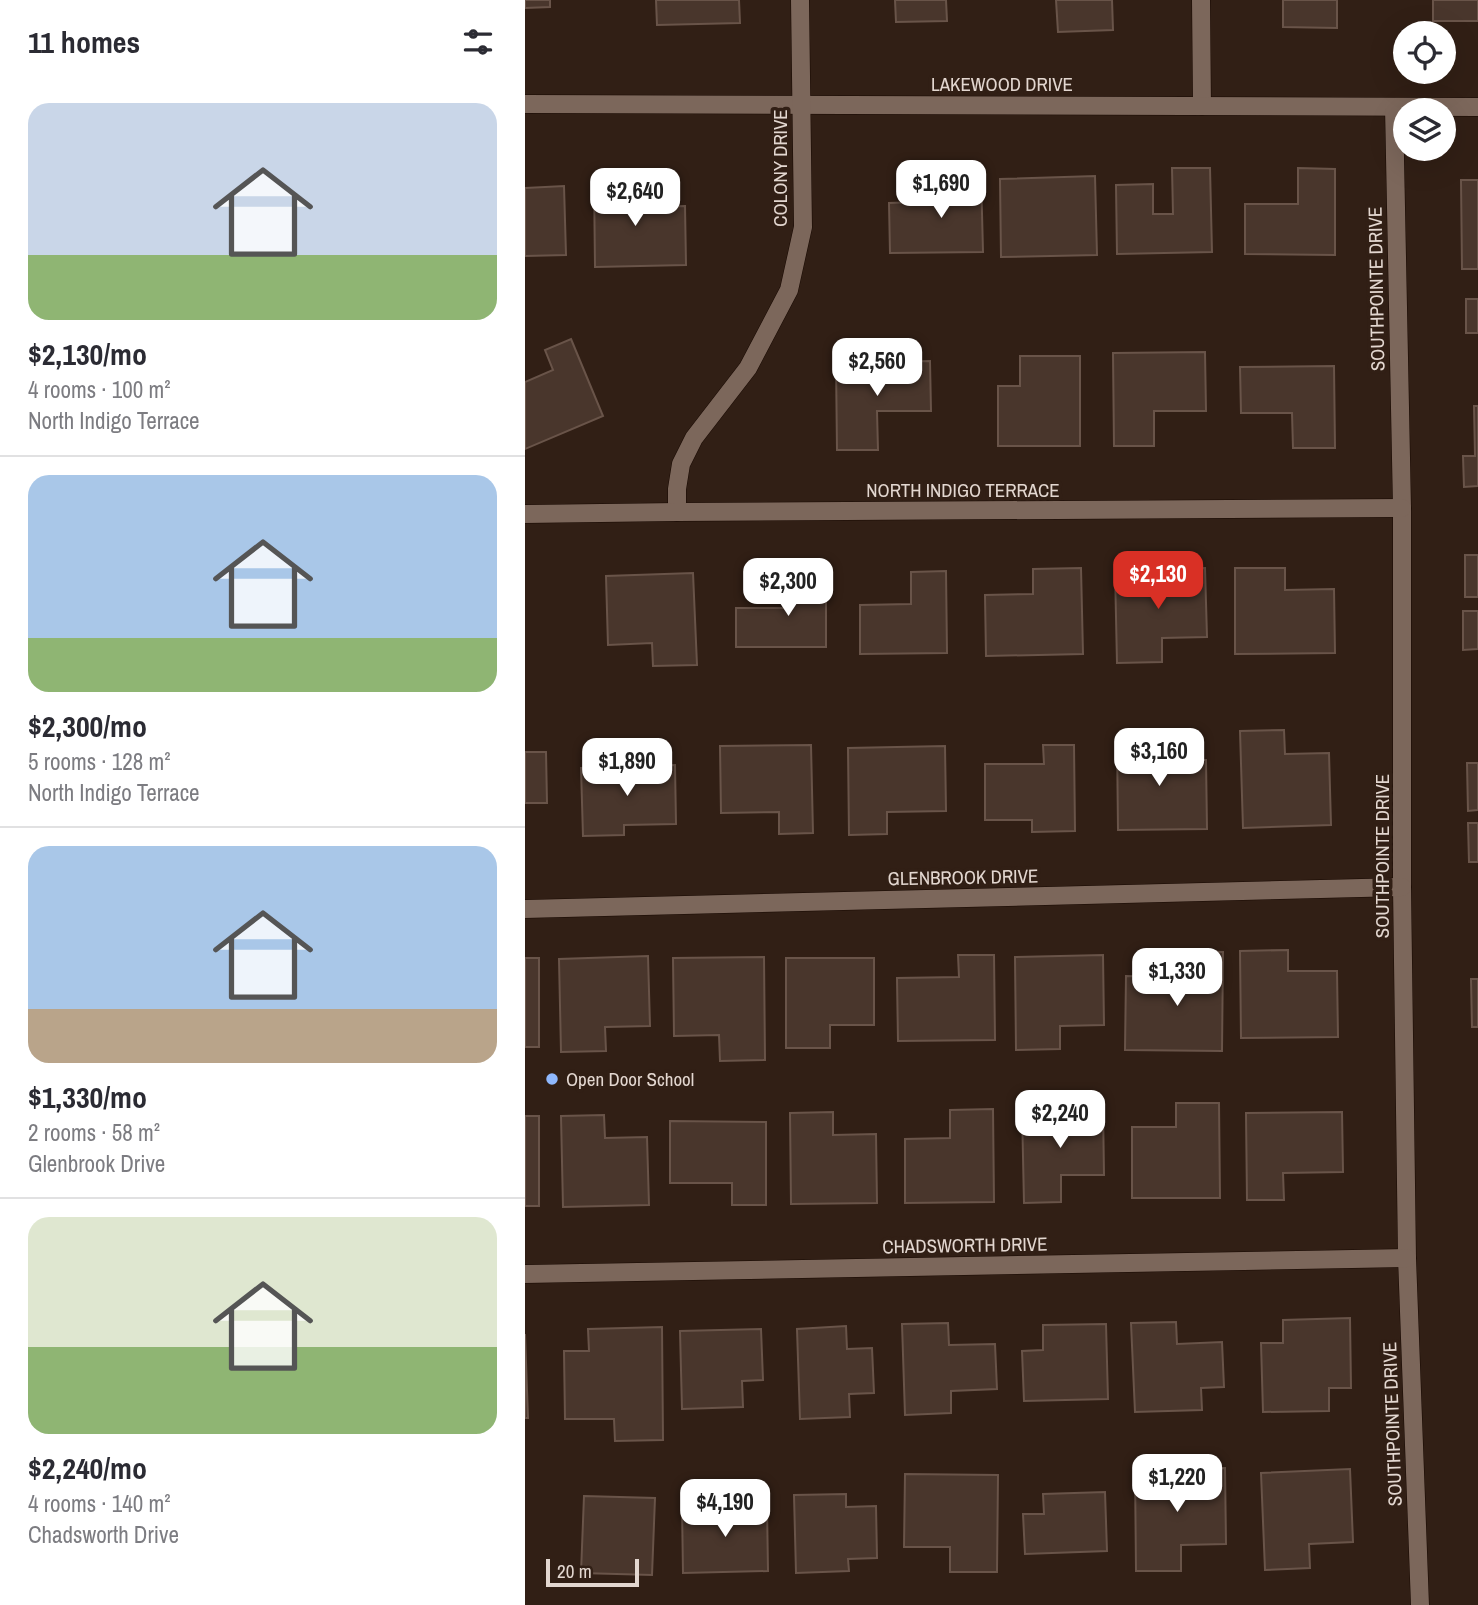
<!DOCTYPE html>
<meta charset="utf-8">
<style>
:root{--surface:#fff;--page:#f2f2f3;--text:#2b2b33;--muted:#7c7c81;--line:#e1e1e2;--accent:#d93025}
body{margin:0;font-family:"Archivo Narrow",sans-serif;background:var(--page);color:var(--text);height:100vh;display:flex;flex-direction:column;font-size:26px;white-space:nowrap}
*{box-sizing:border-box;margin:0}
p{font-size:23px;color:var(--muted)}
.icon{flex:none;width:38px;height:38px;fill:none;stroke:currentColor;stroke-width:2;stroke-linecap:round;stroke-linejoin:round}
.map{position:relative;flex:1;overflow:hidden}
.sheet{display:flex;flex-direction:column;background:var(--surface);width:525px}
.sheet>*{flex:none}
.fabs{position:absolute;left:868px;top:21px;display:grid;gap:14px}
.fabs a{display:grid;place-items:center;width:63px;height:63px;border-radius:50%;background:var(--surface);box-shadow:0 7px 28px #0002;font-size:35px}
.scale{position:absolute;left:21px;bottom:18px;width:93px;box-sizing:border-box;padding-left:7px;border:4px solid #e3d7d0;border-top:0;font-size:19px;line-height:24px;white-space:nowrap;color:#e3d7d0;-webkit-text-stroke:5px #311f15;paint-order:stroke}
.price{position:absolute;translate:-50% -60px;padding:0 16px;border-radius:14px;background:#fff;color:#222;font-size:23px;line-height:46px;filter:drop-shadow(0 2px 4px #0008)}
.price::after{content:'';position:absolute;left:50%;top:42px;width:21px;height:16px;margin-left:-10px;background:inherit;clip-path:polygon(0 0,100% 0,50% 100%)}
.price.current{background:var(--accent);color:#fff}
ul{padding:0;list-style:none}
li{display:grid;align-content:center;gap:14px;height:371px;padding:0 28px}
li+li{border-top:2px solid var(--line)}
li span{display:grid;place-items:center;height:217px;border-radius:21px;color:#555}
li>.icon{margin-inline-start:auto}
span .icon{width:126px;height:126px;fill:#fffc;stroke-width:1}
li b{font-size:30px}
h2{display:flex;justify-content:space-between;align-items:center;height:84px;padding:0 28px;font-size:30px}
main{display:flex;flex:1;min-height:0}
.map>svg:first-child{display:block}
.building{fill:#49362c;stroke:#695449;stroke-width:2}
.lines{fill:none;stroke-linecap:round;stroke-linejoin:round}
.minor-casing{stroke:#180902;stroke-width:19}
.minor{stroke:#7c675b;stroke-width:18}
.poi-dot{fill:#8fb8fd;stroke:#311f15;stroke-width:2.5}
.labels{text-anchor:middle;stroke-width:7;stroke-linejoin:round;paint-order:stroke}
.street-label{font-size:19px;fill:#e3d7d0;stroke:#311f15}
.poi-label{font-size:19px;fill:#e3d7d0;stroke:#311f15;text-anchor:start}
</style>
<main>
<section class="sheet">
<h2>11 homes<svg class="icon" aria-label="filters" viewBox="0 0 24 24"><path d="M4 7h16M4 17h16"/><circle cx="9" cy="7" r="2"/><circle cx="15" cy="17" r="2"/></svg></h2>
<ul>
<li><span style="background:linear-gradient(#c9d6e8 70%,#8fb573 0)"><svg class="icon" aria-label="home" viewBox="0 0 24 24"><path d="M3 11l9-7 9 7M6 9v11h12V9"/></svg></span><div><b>$2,130/mo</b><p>4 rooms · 100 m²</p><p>North Indigo Terrace</p></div></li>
<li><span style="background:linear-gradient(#a9c7e8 75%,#8fb573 0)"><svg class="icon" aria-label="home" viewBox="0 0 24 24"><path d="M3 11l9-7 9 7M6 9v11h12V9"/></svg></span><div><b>$2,300/mo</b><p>5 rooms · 128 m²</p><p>North Indigo Terrace</p></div></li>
<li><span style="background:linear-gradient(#a9c7e8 75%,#b9a48a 0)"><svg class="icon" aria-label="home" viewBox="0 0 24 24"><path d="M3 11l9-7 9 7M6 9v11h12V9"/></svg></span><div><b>$1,330/mo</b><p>2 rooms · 58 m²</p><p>Glenbrook Drive</p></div></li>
<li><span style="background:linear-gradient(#dfe7d0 60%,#8fb573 0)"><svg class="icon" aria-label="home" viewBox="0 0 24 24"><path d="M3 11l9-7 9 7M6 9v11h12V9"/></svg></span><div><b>$2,240/mo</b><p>4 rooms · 140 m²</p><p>Chadsworth Drive</p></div></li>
</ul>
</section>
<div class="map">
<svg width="953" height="1605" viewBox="0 0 953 1605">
<rect width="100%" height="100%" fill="#311f15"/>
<g class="building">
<path d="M 0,0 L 25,0 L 25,7 L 0,8 Z"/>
<path d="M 131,0 L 214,0 L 215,23 L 132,25 Z"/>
<path d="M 370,0 L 421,0 L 422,21 L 371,22 Z"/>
<path d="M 531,0 L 587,0 L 588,30 L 533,32 Z"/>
<path d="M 758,0 L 812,0 L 812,28 L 758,27 Z"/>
<rect x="908" y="0" width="45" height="21"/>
<path d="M 647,168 L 685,168 L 687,252 L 592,254 L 591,185 L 628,184 L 628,214 L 648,214 Z"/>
<path d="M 773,168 L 810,169 L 810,255 L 720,254 L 720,204 L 773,204 Z"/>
<path d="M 421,174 L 456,174 L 458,252 L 365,253 L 364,203 L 421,201 Z"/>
<path d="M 570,176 L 572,255 L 476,257 L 475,179 Z"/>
<path d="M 110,177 L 110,207 L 160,206 L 161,265 L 70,267 L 69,178 Z"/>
<path d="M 936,180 L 953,180 L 953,269 L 937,269 Z"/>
<path d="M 39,186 L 41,255 L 0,256 L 0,188 Z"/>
<rect x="941" y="299" width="12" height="34"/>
<path d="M 46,339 L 78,416 L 0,449 L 0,382 L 28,370 L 20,350 Z"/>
<path d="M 680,352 L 681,411 L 629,411 L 629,446 L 589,446 L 588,353 Z"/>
<path d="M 495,356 L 555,356 L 555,446 L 473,446 L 473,386 L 495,386 Z"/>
<path d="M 405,361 L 406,411 L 352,411 L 353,450 L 312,450 L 311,363 Z"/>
<path d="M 809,366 L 810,448 L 768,448 L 767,413 L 716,413 L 715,367 Z"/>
<path d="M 949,406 L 953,406 L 953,486 L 939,487 L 938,456 L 950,456 Z"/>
<rect x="940" y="555" width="13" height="42"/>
<path d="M 556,568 L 558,654 L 461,656 L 460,595 L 508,594 L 508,569 Z"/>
<path d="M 680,568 L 682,637 L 637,638 L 637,662 L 592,663 L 590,570 Z"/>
<path d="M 710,568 L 760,568 L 760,590 L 809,589 L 810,653 L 710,654 Z"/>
<path d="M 421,571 L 422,653 L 335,654 L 335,605 L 386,604 L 386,572 Z"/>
<path d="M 168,573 L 172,665 L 128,666 L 127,643 L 83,645 L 81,576 Z"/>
<path d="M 258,576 L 301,576 L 301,647 L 211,647 L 211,608 L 258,608 Z"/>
<path d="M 938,611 L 953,611 L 953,649 L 938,650 Z"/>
<path d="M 759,730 L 760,754 L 804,753 L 806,825 L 718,828 L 715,731 Z"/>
<path d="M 636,737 L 637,760 L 681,760 L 682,829 L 593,830 L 592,738 Z"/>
<path d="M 286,745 L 288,833 L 254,834 L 254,812 L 196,813 L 195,746 Z"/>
<path d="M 518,745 L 549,745 L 550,831 L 507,832 L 507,820 L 460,820 L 460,764 L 519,764 Z"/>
<path d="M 420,746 L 421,811 L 362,812 L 362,834 L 324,835 L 323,748 Z"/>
<path d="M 0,752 L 21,752 L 22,803 L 0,803 Z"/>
<path d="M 942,763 L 953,763 L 953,810 L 943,811 Z"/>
<path d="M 150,765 L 151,824 L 99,825 L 99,835 L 58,836 L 56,768 Z"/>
<path d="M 943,823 L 953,823 L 953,862 L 944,862 Z"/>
<path d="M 763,950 L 763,971 L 812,971 L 813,1037 L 716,1038 L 715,951 Z"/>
<path d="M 661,951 L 698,952 L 697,1051 L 600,1050 L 601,976 L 661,977 Z"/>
<path d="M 433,955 L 469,955 L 470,1040 L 373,1041 L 372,978 L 434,977 Z"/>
<path d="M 578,955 L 579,1025 L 535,1026 L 535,1049 L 491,1050 L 490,957 Z"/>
<path d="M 123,956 L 125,1026 L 80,1027 L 81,1051 L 36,1052 L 34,959 Z"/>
<path d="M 239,957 L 240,1060 L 195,1061 L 194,1035 L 149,1036 L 148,958 Z"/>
<rect x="0" y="958" width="14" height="89"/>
<path d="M 261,958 L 349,958 L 349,1025 L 305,1025 L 305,1048 L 261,1048 Z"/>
<path d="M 946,979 L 953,979 L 953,1027 L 947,1027 Z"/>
<path d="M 651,1103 L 694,1103 L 695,1198 L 607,1198 L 607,1127 L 651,1127 Z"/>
<path d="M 578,1108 L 579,1175 L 536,1175 L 536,1202 L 499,1203 L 497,1110 Z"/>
<path d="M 468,1109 L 469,1202 L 380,1203 L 380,1139 L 425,1138 L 425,1110 Z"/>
<path d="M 308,1112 L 308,1135 L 351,1134 L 352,1203 L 266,1204 L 265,1113 Z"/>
<path d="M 817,1112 L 818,1172 L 758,1173 L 759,1200 L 722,1200 L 721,1113 Z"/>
<path d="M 79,1115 L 80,1138 L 122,1137 L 124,1205 L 38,1207 L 36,1116 Z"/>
<rect x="0" y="1116" width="14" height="90"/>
<path d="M 145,1121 L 241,1122 L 241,1205 L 207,1205 L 207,1183 L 145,1183 Z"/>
<path d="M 825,1318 L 826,1388 L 804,1388 L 804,1411 L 738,1412 L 736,1343 L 758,1343 L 758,1320 Z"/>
<path d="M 651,1322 L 652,1344 L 697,1342 L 699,1387 L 676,1388 L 677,1410 L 610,1412 L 606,1323 Z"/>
<path d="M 423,1323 L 424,1345 L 470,1344 L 472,1389 L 426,1391 L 426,1413 L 380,1415 L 377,1324 Z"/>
<path d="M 581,1324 L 583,1399 L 499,1401 L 497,1351 L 518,1350 L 518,1325 Z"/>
<path d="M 321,1326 L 322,1349 L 347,1348 L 349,1393 L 324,1394 L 325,1417 L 275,1419 L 272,1329 Z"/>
<path d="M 137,1327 L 138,1440 L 90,1441 L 89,1419 L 40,1419 L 39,1351 L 64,1351 L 63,1329 Z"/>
<path d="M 236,1329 L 238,1380 L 217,1381 L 218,1407 L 157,1409 L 155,1331 Z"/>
<path d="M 0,1334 L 3,1418 L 0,1418 Z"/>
<path d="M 700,1468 L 701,1544 L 656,1545 L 656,1571 L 611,1571 L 610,1469 Z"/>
<path d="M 825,1469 L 828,1542 L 784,1544 L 785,1568 L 740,1570 L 736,1473 Z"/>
<path d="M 380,1474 L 473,1475 L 472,1572 L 425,1572 L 425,1547 L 379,1547 Z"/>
<path d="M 580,1492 L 582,1551 L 500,1554 L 498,1514 L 519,1514 L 518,1494 Z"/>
<path d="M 321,1494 L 321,1507 L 351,1506 L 352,1558 L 323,1559 L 324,1571 L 271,1573 L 269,1495 Z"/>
<path d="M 59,1496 L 130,1498 L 127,1575 L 56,1573 Z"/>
<path d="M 242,1506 L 243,1571 L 158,1573 L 157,1507 Z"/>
</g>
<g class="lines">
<g class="minor-casing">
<g id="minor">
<path d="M 676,0 L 677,106"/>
<path d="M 0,104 L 953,107"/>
<path d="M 869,107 L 877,508 L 877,887 L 882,1258 L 895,1605"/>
<path d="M 152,512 L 152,489 L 156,464 L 169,438 L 223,368 L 264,290 L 278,227 L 275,0"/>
<path d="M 0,514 L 152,512 L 877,508"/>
<path d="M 0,909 L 877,887"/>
<path d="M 0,1274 L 882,1258"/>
</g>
</g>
<use href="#minor" class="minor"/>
</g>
<circle class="poi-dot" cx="27" cy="1079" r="7"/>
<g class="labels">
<g class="street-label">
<text x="477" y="91">LAKEWOOD DRIVE</text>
<text transform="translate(255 168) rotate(-90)" y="7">COLONY DRIVE</text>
<text transform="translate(851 289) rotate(-91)" y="7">SOUTHPOINTE DRIVE</text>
<text x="438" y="497">NORTH INDIGO TERRACE</text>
<text transform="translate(857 856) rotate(-90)" y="7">SOUTHPOINTE DRIVE</text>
<text transform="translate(438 877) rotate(-1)" y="7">GLENBROOK DRIVE</text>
<text transform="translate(440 1245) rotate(-1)" y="7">CHADSWORTH DRIVE</text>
<text transform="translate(867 1424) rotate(-92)" y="7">SOUTHPOINTE DRIVE</text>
</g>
<g class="poi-label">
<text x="41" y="1086">Open Door School</text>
</g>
</g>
</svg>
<div class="fabs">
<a><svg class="icon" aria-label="locate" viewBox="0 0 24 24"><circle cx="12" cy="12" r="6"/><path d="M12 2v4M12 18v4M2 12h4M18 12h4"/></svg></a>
<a><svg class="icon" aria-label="layers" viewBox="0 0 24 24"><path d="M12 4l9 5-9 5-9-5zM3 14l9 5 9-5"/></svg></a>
</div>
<div class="scale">20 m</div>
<b class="price" style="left:416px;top:220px">$1,690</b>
<b class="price" style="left:110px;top:228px">$2,640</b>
<b class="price" style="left:352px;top:398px">$2,560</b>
<b class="price current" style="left:633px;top:611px">$2,130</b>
<b class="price" style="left:263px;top:618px">$2,300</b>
<b class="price" style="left:634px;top:788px">$3,160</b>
<b class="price" style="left:102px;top:798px">$1,890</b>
<b class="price" style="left:652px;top:1008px">$1,330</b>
<b class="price" style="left:535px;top:1150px">$2,240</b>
<b class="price" style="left:652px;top:1514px">$1,220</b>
<b class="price" style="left:200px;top:1539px">$4,190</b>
</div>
</main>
